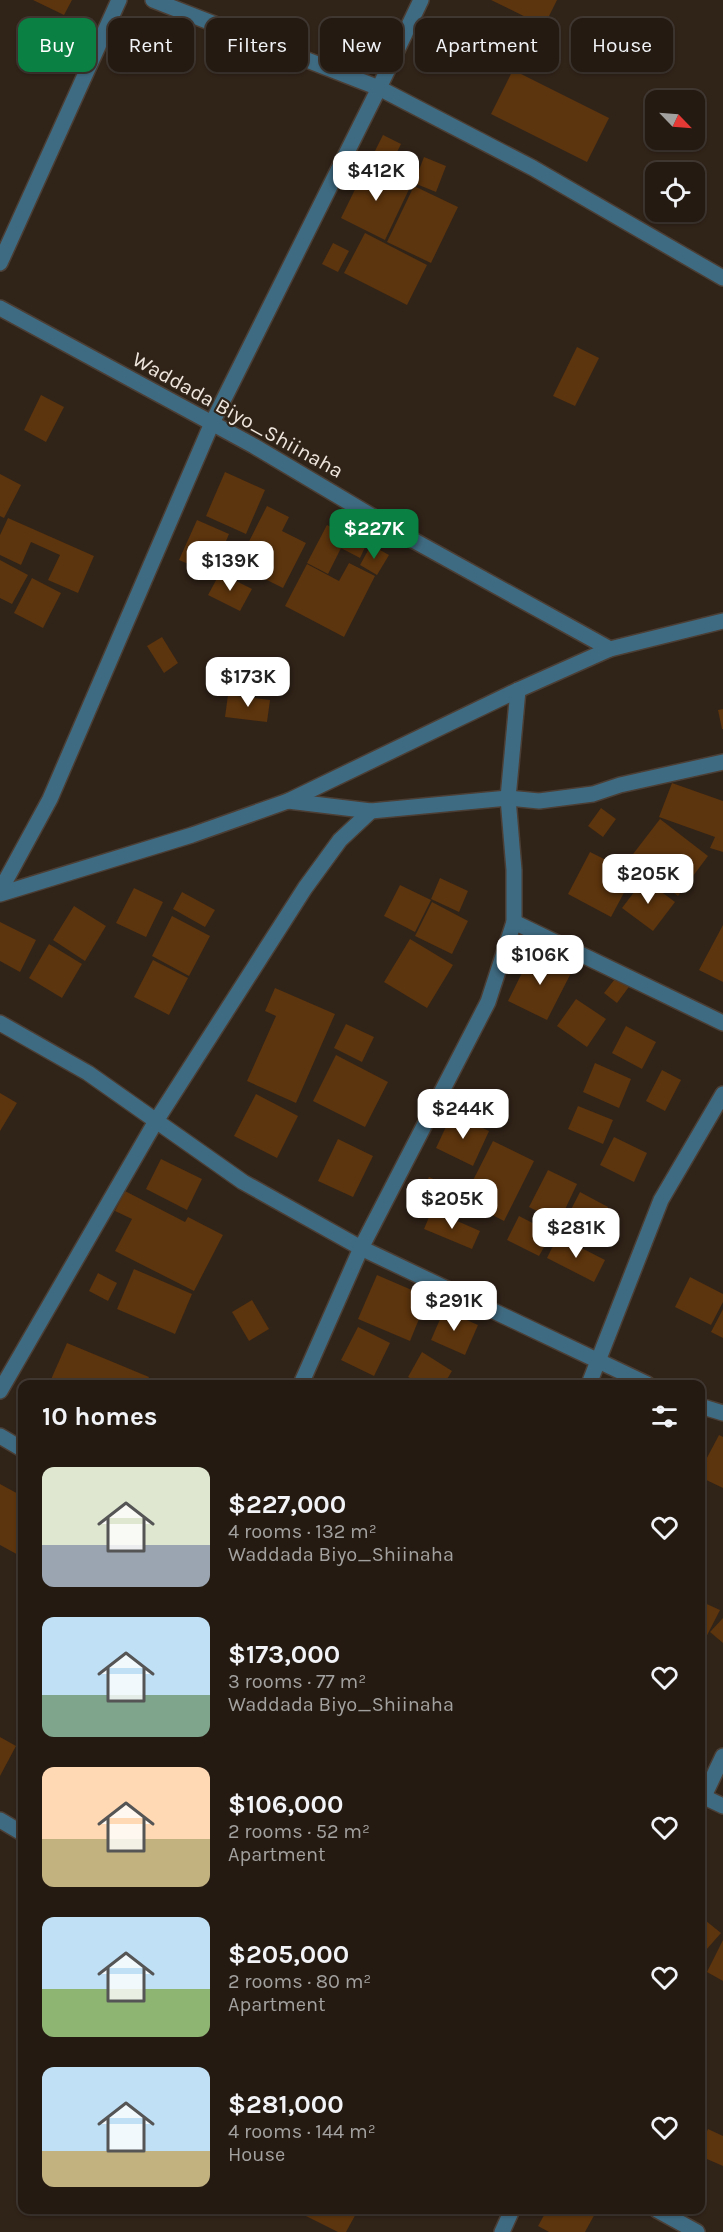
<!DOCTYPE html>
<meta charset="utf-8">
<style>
:root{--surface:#241a12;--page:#302720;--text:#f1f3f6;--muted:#a3a19f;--line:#413832;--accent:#0b8043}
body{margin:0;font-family:Karla,sans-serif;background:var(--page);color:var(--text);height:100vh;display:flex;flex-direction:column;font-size:22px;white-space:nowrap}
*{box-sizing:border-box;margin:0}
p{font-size:20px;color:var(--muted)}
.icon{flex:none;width:33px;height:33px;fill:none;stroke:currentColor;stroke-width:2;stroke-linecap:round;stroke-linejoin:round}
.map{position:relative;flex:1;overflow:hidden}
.sheet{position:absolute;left:18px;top:1380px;width:687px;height:834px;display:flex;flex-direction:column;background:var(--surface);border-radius:12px;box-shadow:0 2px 4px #0004,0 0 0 2px var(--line)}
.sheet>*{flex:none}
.guide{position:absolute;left:18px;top:18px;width:687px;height:54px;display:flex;gap:12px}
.needle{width:39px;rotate:115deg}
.tools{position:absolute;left:645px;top:90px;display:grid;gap:12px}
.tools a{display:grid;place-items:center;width:60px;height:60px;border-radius:12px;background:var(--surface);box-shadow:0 2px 4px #0004,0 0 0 2px var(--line);font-size:30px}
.price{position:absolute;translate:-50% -51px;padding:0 14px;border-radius:12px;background:#fff;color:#222;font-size:20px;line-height:39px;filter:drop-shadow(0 2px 3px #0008)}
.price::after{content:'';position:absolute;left:50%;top:36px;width:18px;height:14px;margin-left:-9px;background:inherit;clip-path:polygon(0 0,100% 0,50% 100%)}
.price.selected{background:var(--accent);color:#fff}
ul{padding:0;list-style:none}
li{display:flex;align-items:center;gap:18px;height:150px;padding:0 24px}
li span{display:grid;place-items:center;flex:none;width:168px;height:120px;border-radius:12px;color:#555}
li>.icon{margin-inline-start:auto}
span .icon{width:72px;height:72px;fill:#fffc;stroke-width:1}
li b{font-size:26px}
h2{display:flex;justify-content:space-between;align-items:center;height:72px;padding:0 24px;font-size:26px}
.tag{padding:0 21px;border-radius:12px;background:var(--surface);box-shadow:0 2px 4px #0004,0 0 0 2px var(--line);font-size:21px;line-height:54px}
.tag.selected{background:var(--accent);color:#fff}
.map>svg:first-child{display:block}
.building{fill:#5c340d}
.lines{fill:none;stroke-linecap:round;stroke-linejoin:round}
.street-casing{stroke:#4b3e34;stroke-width:18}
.street{stroke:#3f6b82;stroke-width:15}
.labels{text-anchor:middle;stroke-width:4.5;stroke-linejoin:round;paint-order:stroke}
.street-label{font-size:21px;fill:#efe6de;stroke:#302318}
</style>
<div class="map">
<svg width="723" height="2232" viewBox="0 0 723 2232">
<rect width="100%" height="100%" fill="#302318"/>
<g class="building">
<path d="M 33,0 L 72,0 L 64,15 Z"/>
<path d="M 491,0 L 557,0 L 544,26 Z"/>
<path d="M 513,70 L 609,118 L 587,162 L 491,114 Z"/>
<path d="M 383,135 L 401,144 L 387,172 L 369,163 Z"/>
<path d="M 424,157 L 446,166 L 436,192 L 414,183 Z"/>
<path d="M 368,163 L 411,185 L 385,240 L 341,218 Z"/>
<path d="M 414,186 L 458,207 L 431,263 L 387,242 Z"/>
<path d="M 365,233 L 427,265 L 407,305 L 344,273 Z"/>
<path d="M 333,243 L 349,251 L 338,272 L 322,264 Z"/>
<path d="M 577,347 L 599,358 L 575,406 L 553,396 Z"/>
<path d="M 41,395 L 64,407 L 46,442 L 24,430 Z"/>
<path d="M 225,472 L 265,490 L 246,534 L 206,516 Z"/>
<path d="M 0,474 L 21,485 L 4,518 L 0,516 Z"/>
<path d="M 267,506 L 289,517 L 282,531 L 306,543 L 283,588 L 237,565 Z"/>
<path d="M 8,518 L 94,556 L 78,593 L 48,580 L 60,555 L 31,542 L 21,565 L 0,555 L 0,535 Z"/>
<path d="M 197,520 L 229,534 L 212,574 L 179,560 Z"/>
<path d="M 327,525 L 366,545 L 360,558 L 341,548 L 328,574 L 307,563 Z"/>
<path d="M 371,545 L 389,555 L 377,575 L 360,565 Z"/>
<path d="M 0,560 L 28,575 L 12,604 L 0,598 Z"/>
<path d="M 349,563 L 375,576 L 344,637 L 285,606 L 307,564 L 339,581 Z"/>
<path d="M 220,573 L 252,589 L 240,611 L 208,595 Z"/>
<path d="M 32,578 L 61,593 L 43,628 L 14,613 Z"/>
<path d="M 162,637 L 178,663 L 164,673 L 147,646 Z"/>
<path d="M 228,695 L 270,700 L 267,722 L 225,717 Z"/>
<path d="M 723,709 L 723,729 L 722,729 L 718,710 Z"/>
<path d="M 672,783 L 723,801 L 723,852 L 710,848 L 715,837 L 659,817 Z"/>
<path d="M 601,808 L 616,819 L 603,837 L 588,826 Z"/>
<path d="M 660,819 L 708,856 L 678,896 L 630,858 Z"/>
<path d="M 590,852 L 634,874 L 611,917 L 568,894 Z"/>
<path d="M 440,878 L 468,891 L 459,912 L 431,899 Z"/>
<path d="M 644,879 L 675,902 L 653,931 L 622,908 Z"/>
<path d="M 400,885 L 431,900 L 415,932 L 384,916 Z"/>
<path d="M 134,888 L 163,902 L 146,937 L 116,923 Z"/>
<path d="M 182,892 L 215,910 L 205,927 L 173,909 Z"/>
<path d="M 432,902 L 468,921 L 452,954 L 415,936 Z"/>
<path d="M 74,906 L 106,926 L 85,961 L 53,940 Z"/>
<path d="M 172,916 L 210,936 L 189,976 L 152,956 Z"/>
<path d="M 0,922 L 36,940 L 20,972 L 0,961 Z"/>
<path d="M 723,925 L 723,982 L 699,970 Z"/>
<path d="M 410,939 L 453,965 L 427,1008 L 384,982 Z"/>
<path d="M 49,944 L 82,964 L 62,998 L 29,978 Z"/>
<path d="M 533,951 L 572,971 L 547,1020 L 508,1001 Z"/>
<path d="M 153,960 L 188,978 L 169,1015 L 134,997 Z"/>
<path d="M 618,975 L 631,984 L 617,1003 L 604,993 Z"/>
<path d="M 275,988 L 335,1014 L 296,1103 L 247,1081 L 276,1016 L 265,1011 Z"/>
<path d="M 576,999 L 606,1019 L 587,1047 L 557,1026 Z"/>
<path d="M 346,1024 L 374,1037 L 362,1062 L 334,1048 Z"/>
<path d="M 626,1026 L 656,1042 L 642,1069 L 612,1053 Z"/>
<path d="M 336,1055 L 388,1082 L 365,1127 L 313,1101 Z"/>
<path d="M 595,1063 L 631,1079 L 619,1108 L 583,1092 Z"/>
<path d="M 662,1070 L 681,1080 L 665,1111 L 646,1101 Z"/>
<path d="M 0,1093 L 17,1103 L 0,1131 Z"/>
<path d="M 256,1094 L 298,1116 L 277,1158 L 234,1136 Z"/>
<path d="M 578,1106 L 613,1120 L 603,1144 L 568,1129 Z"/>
<path d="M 452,1114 L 489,1131 L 473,1166 L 436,1148 Z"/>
<path d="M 614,1137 L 647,1153 L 634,1182 L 600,1165 Z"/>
<path d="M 338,1139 L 373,1156 L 353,1197 L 318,1181 Z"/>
<path d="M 493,1141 L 534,1161 L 504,1221 L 463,1200 Z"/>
<path d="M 161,1159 L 202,1179 L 187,1210 L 146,1189 Z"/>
<path d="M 548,1170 L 577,1184 L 559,1222 L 529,1207 Z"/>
<path d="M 429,1177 L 462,1192 L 450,1216 L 418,1200 Z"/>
<path d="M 125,1191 L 185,1222 L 188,1217 L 223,1235 L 194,1291 L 115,1251 L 132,1219 L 115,1211 Z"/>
<path d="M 580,1192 L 608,1207 L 591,1242 L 562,1227 Z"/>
<path d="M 432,1210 L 480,1231 L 472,1249 L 424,1229 Z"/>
<path d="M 519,1216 L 552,1233 L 539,1256 L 507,1240 Z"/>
<path d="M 558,1236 L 605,1260 L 594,1282 L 547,1258 Z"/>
<path d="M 134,1269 L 192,1294 L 175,1334 L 117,1309 Z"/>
<path d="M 98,1273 L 117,1283 L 108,1301 L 89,1291 Z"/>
<path d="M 377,1275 L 428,1297 L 410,1341 L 358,1319 Z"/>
<path d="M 690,1277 L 723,1294 L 723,1302 L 711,1325 L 675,1307 Z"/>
<path d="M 252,1300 L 269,1329 L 249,1341 L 232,1312 Z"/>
<path d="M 723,1309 L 723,1338 L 711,1332 Z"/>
<path d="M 444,1310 L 478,1325 L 465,1355 L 431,1340 Z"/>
<path d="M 358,1327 L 390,1343 L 374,1376 L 341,1360 Z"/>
<path d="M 67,1343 L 149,1377 L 146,1384 L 49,1384 Z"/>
<path d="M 422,1352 L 452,1371 L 444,1384 L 420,1384 L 408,1377 Z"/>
<path d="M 719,1435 L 723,1437 L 723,1488 L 700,1477 L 700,1471 Z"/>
<path d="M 700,1442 L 706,1445 L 700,1456 Z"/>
<path d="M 0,1484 L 22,1496 L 22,1557 L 0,1545 Z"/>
<path d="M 700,1601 L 720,1610 L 700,1649 Z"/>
<path d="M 723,1618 L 723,1643 L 710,1632 Z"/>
<path d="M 0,1737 L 16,1746 L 0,1776 Z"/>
<path d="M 22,1739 L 22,1754 L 16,1751 Z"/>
<path d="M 700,1916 L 721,1933 L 706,1950 L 700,1946 Z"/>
<path d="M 723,1940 L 723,1981 L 707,1972 Z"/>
<path d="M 708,2129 L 723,2136 L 723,2166 L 700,2156 L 700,2148 Z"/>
<path d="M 294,2210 L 358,2210 L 346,2232 L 338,2232 Z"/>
<path d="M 547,2210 L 597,2210 L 585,2232 L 549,2232 L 538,2226 Z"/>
</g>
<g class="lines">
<g class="street-casing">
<g id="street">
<path d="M 153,0 L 379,88 L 533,168 L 723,278"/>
<path d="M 0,263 L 119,0"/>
<path d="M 0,308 L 254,446 L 402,534 L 610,649"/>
<path d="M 288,801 L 371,811 L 508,798 L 539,801 L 593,794 L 620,785 L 723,762"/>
<path d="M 0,891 L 50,799 L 212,423 L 379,88 L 421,0"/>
<path d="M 0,894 L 192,835 L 288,801 L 518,690 L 610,649 L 723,621"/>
<path d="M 514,922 L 723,1023"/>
<path d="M 0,1023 L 88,1073 L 243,1182 L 361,1248 L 647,1384"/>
<path d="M 301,1384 L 361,1248 L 488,1002 L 514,922 L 514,870 L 508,798 L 518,690"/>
<path d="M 589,1384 L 661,1200 L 723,1094"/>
<path d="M 0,1391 L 156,1121 L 305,888 L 340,840 L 371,811"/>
<path d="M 700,1406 L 723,1413"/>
<path d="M 0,1436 L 22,1449"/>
<path d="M 700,1795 L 723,1806"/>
<path d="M 704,1796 L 723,1756"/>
<path d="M 0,1820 L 22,1833"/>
<path d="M 657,2210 L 697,2232"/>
<path d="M 502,2232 L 512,2210"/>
</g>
</g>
<use href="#street" class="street"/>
</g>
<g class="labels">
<g class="street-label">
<text transform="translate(238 415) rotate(29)" y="7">Waddada Biyo_Shiinaha</text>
</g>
</g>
</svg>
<div class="tools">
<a><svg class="needle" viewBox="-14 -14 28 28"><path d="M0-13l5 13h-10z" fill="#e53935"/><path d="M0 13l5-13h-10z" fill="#a3a19f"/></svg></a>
<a><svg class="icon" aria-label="locate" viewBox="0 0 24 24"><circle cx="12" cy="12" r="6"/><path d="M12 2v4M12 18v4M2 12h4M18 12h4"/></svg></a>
</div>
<b class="price" style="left:376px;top:202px">$412K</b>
<b class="price selected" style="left:374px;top:560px">$227K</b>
<b class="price" style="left:230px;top:592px">$139K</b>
<b class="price" style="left:248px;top:708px">$173K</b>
<b class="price" style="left:648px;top:905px">$205K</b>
<b class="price" style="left:540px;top:986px">$106K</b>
<b class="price" style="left:463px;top:1140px">$244K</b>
<b class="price" style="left:452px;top:1230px">$205K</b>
<b class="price" style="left:576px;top:1259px">$281K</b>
<b class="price" style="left:454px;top:1332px">$291K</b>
<div class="guide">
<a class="tag selected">Buy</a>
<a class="tag">Rent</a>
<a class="tag">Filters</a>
<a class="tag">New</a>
<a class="tag">Apartment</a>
<a class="tag">House</a>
</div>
<section class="sheet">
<h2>10 homes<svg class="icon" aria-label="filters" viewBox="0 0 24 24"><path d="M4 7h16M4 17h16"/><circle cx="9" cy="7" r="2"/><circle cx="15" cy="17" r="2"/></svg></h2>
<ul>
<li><span style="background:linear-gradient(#dfe7d0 65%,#9aa5b1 0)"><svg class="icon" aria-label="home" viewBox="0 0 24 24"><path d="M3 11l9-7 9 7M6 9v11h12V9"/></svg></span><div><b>$227,000</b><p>4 rooms · 132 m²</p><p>Waddada Biyo_Shiinaha</p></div><svg class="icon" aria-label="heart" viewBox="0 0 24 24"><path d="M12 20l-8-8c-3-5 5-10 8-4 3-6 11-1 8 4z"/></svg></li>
<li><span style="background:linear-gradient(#bfe0f5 65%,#7fa58c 0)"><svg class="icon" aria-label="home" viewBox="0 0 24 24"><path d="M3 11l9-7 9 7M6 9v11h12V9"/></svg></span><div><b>$173,000</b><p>3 rooms · 77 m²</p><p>Waddada Biyo_Shiinaha</p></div><svg class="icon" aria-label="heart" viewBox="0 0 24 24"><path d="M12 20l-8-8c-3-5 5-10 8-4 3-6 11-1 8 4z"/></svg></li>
<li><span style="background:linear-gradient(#ffd9b3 60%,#c2b280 0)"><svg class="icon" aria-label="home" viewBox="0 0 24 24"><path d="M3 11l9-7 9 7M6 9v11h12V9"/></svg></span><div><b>$106,000</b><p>2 rooms · 52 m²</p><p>Apartment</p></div><svg class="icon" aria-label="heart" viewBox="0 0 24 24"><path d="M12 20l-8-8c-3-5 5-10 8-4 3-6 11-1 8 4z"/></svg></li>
<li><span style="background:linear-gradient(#bfe0f5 60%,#8fb573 0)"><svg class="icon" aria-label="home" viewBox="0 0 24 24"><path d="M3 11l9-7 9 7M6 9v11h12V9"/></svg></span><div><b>$205,000</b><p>2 rooms · 80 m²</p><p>Apartment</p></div><svg class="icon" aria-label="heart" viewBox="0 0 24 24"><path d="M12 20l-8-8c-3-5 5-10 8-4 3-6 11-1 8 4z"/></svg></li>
<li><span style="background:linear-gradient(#bfe0f5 70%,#c2b280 0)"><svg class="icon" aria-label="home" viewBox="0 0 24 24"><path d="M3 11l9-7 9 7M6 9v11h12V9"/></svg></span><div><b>$281,000</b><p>4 rooms · 144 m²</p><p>House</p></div><svg class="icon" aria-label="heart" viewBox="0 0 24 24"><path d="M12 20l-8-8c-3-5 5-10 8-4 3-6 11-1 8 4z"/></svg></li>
</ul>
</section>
</div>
